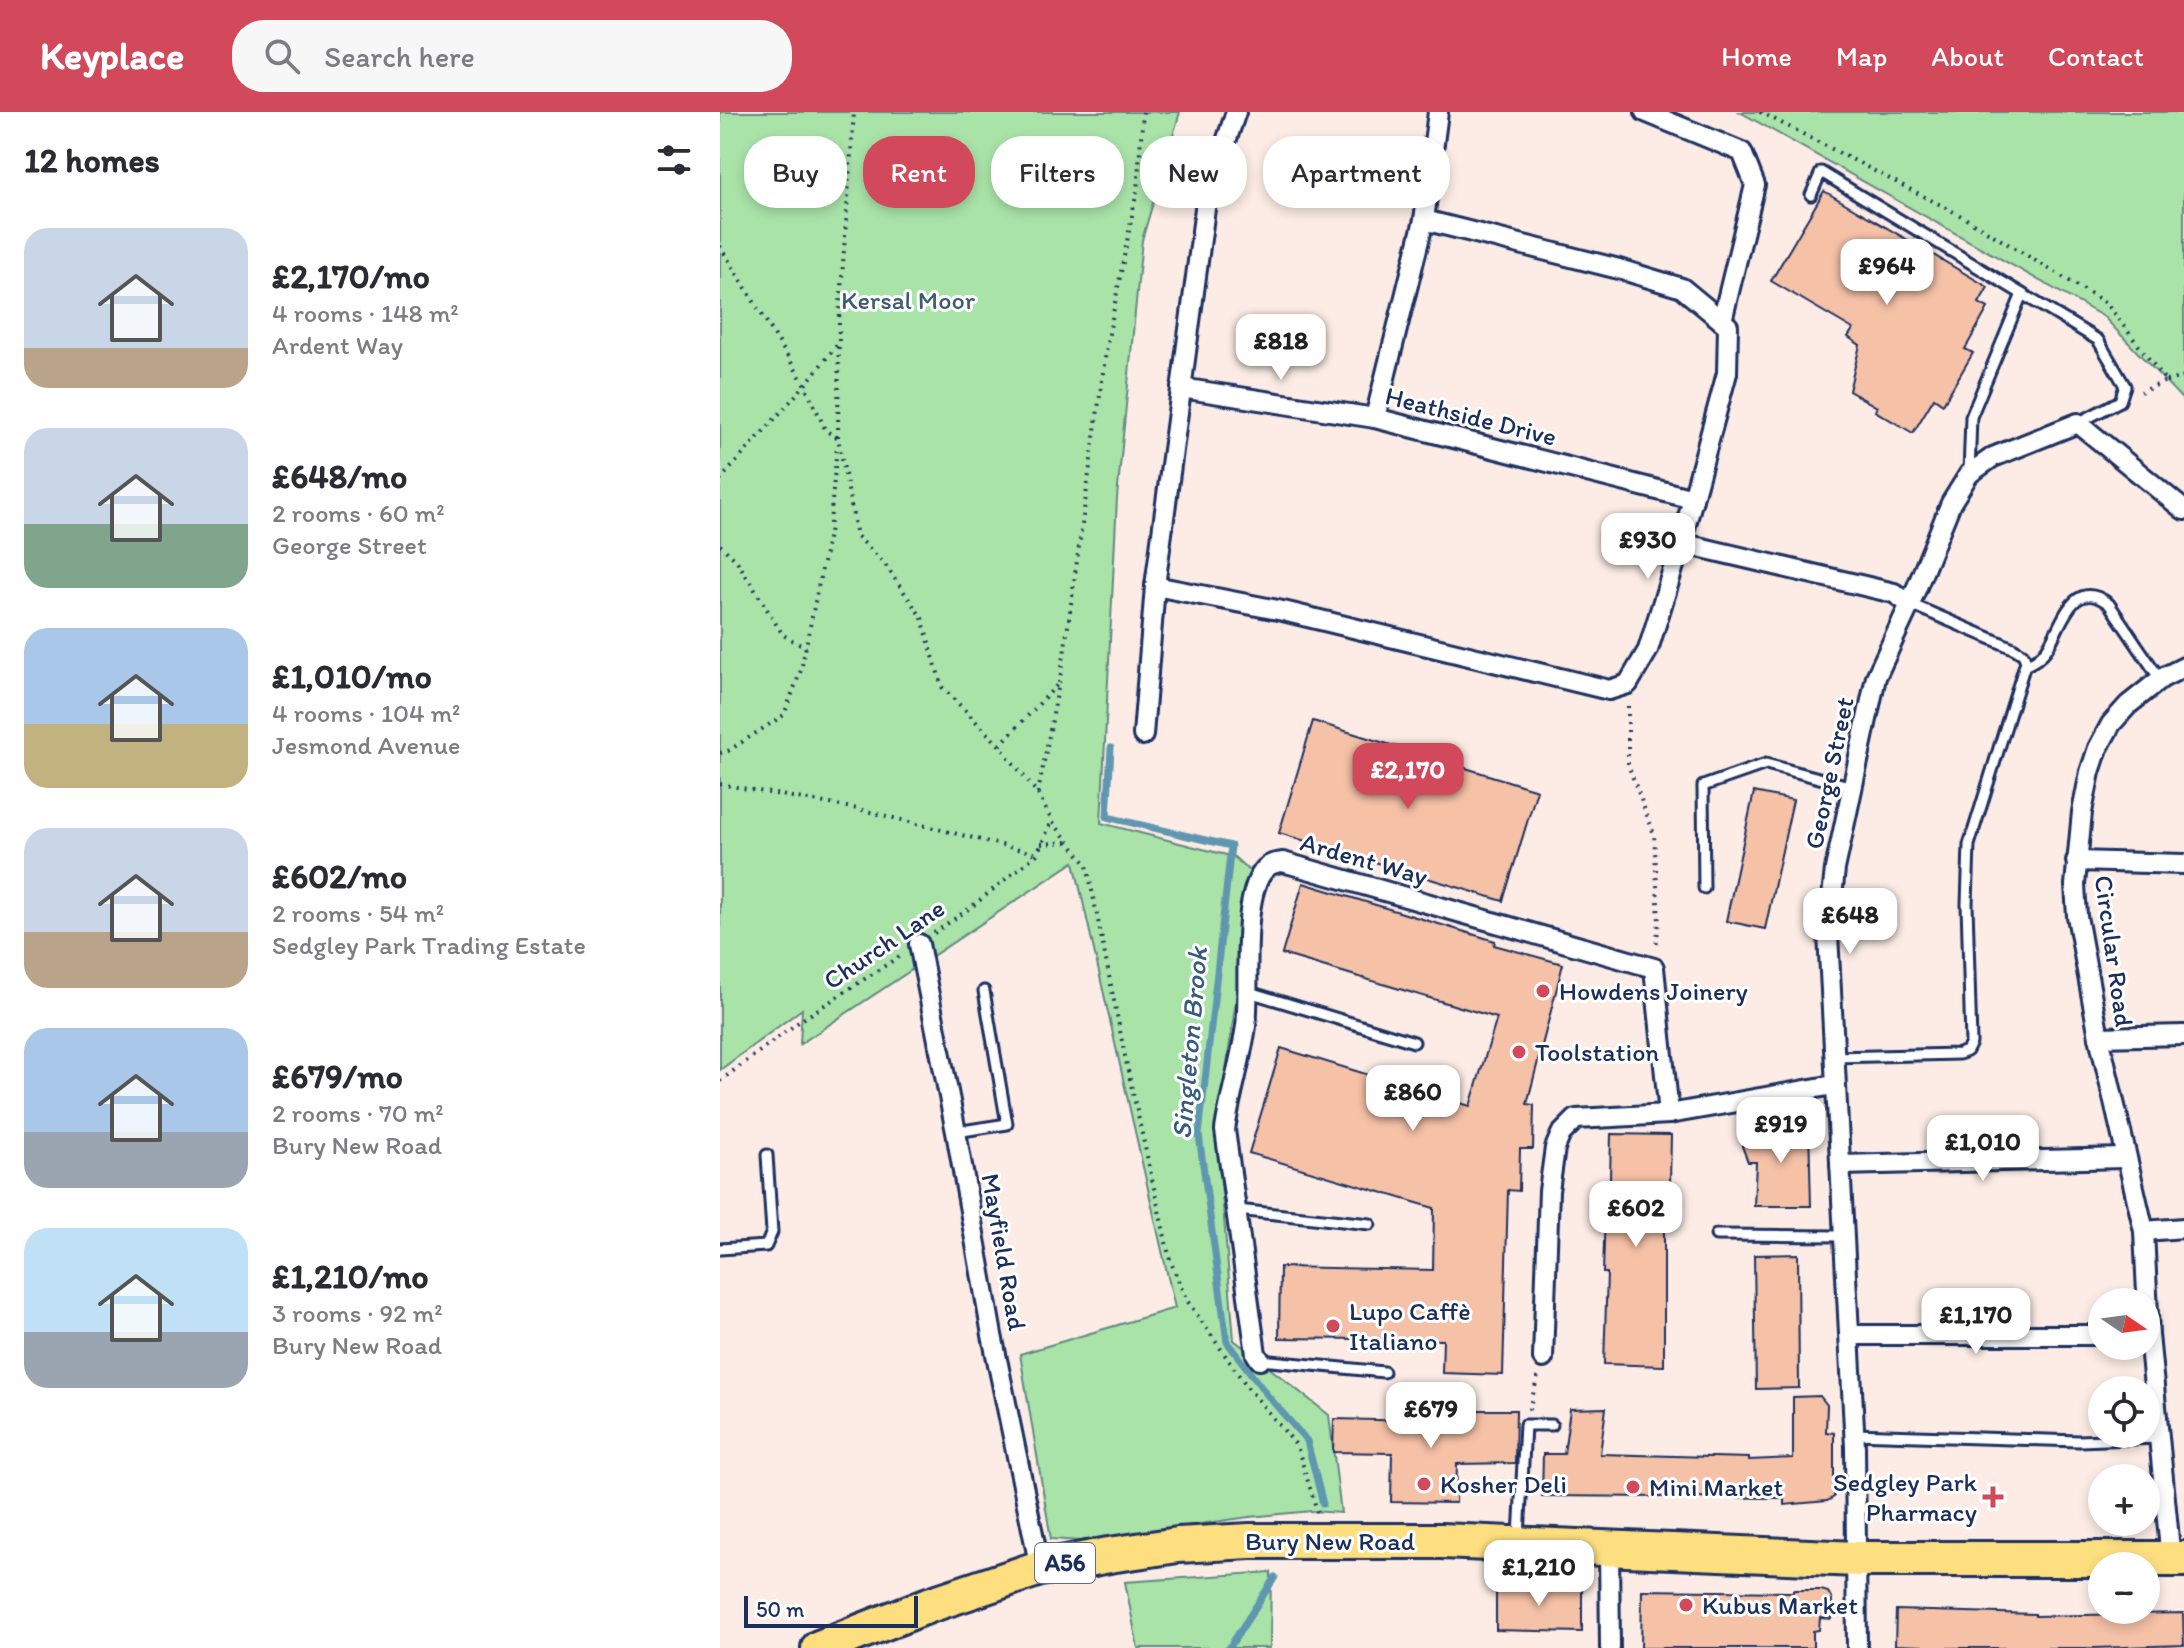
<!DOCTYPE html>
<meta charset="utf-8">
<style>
:root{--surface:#fff;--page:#f7f7f7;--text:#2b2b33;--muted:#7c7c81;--accent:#d1495b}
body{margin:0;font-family:Itim,sans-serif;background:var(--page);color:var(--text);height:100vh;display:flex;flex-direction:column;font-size:30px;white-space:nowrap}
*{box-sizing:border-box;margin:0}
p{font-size:26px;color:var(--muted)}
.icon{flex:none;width:44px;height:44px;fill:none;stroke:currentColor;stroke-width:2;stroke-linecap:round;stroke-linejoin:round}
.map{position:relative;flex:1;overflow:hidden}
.panel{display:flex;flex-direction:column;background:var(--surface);width:720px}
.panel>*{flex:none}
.top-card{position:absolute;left:24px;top:24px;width:760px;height:72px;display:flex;gap:16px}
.needle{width:52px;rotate:103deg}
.buttons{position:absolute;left:1368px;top:1176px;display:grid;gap:16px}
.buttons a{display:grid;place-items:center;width:72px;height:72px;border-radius:50%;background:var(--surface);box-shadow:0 4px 12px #0003;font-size:40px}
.scale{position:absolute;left:24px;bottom:20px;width:174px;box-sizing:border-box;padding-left:8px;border:4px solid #1b2f5e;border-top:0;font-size:22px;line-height:28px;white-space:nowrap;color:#1b2f5e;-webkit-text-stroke:6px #fff;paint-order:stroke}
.price{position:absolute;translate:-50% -68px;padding:0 18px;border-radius:16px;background:#fff;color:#222;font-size:26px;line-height:52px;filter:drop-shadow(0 2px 4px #0008)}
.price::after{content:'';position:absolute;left:50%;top:48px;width:24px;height:18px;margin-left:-12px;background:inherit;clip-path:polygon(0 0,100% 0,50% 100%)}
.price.on{background:var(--accent);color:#fff}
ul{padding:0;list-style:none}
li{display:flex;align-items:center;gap:24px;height:200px;padding:0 24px}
li span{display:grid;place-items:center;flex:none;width:224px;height:160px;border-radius:24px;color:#555}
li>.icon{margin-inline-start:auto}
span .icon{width:96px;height:96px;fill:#fffc;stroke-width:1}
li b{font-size:34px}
h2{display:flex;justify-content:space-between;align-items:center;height:96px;padding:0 24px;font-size:34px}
.tag{padding:0 28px;border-radius:32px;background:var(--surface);box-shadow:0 4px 12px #0003;font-size:28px;line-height:72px}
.tag.on{background:var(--accent);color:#fff}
header{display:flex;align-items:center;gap:48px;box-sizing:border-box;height:112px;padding:0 40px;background:var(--accent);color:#fff}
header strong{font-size:38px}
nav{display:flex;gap:44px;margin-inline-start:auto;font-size:28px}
.search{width:560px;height:72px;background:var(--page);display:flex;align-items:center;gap:20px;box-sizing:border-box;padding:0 28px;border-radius:32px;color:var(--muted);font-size:30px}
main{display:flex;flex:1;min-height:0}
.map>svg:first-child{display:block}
.green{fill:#a9e3a8;stroke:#628983;stroke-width:2}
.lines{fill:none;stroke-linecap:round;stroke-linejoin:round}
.stream{stroke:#5f97b0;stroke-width:7}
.building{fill:#f5c1a7;stroke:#1b2f5e;stroke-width:2}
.lane-casing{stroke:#1b2f5e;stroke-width:15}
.street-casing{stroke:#1b2f5e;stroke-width:24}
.highway-casing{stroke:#1b2f5e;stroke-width:40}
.path{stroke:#1b2f5e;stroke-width:4;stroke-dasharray:2 6;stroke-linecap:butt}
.lane{stroke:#fff;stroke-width:9}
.street{stroke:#fff;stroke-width:18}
.highway{stroke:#fedf80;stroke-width:34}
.poi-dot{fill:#d1495b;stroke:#fff;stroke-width:3}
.labels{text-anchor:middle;stroke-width:6;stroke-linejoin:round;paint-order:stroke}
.shield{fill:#fff;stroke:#5f6d8e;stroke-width:2}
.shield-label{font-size:24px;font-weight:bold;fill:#1b2f5e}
.park-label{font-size:26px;fill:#3e5c70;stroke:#fff}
.street-label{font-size:26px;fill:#1b2f5e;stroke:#fff}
.poi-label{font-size:26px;fill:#1b2f5e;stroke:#fff;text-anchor:start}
.water-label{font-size:28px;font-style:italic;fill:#375a80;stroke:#fff}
</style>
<header>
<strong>Keyplace</strong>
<div class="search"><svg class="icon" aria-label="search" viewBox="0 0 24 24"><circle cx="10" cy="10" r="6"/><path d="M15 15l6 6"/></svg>Search here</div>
<nav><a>Home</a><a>Map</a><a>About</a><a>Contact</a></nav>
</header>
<main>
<section class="panel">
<h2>12 homes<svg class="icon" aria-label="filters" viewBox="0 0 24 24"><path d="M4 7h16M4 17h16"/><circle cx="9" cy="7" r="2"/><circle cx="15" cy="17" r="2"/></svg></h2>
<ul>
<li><span style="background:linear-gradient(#c9d6e8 75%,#b9a48a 0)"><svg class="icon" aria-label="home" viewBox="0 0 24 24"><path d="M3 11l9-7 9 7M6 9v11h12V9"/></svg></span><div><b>£2,170/mo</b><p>4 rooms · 148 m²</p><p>Ardent Way</p></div></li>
<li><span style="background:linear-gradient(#c9d6e8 60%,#7fa58c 0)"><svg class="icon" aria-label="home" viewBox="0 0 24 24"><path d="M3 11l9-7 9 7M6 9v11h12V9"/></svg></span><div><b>£648/mo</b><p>2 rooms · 60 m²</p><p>George Street</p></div></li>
<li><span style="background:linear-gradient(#a9c7e8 60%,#c2b280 0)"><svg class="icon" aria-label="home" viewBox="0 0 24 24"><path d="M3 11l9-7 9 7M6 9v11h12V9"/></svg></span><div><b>£1,010/mo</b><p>4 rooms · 104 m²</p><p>Jesmond Avenue</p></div></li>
<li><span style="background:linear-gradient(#c9d6e8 65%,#b9a48a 0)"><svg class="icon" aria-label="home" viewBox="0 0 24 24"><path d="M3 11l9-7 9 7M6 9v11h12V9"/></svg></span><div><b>£602/mo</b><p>2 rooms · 54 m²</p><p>Sedgley Park Trading Estate</p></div></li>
<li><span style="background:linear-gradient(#a9c7e8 65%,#9aa5b1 0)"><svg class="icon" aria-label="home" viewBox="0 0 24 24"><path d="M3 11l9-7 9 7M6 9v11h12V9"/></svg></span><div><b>£679/mo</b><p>2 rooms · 70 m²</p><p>Bury New Road</p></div></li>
<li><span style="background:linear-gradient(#bfe0f5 65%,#9aa5b1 0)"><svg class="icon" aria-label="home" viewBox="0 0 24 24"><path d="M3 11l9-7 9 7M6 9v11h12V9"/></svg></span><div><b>£1,210/mo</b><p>3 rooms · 92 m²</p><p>Bury New Road</p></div></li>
</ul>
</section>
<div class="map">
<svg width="1464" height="1536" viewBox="0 0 1464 1536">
<rect width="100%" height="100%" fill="#fcece5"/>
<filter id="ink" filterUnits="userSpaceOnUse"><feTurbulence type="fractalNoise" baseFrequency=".0125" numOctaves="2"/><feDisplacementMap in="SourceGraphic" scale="16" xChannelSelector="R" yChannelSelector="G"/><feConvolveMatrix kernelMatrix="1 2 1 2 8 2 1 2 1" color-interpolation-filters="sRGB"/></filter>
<g filter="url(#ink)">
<g class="green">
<path d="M 0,0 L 460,0 L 422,128 L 397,386 L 381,711 L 514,745 L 534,763 L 497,1021 L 514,1228 L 609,1303 L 621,1401 L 592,1399 L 529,1405 L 361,1429 L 331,1427 L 300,1242 L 455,1196 L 354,750 L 80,932 L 82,897 L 0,958 Z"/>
<path d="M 1020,0 L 1464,0 L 1464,289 L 1384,205 Z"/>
<path d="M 551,1460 L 550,1536 L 418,1536 L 405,1470 Z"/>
</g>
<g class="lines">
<g class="stream">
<path d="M 391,636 L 387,705 L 511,734 L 479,1023 L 507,1230 L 547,1283 L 587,1329 L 603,1392"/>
<path d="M 509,1536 L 555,1465"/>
</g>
</g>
<g class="building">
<path d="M 1104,79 L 1268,175 L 1259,191 L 1268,196 L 1245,237 L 1253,241 L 1223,292 L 1214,286 L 1193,321 L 1155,299 L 1157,295 L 1129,279 L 1140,233 L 1128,225 L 1133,217 L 1051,169 Z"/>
<path d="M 593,609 L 817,678 L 783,789 L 559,721 Z"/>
<path d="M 1034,680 L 1073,688 L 1045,817 L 1006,809 Z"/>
<path d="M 583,771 L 775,829 L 774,833 L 843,852 L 807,992 L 814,993 L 813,1037 L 800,1037 L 799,1079 L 788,1078 L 783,1263 L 722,1261 L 723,1228 L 559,1226 L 560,1155 L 713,1158 L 714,1096 L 529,1041 L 561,936 L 750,994 L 777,906 L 562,842 Z"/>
<path d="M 1089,1014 L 1091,1094 L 1034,1094 L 1036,1050 L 1028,1050 L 1022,1034 L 1030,1021 L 1040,1015 Z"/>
<path d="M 891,1022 L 951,1023 L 950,1071 L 944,1070 L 944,1254 L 884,1252 L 887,1161 L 883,1161 L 886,1068 L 890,1068 Z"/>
<path d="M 1078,1142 L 1079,1276 L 1036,1277 L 1034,1143 Z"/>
<path d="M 1100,1284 L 1107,1293 L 1106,1320 L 1114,1321 L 1114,1385 L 1107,1389 L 1064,1393 L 1064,1386 L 822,1384 L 823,1342 L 844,1342 L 850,1297 L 886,1296 L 880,1342 L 1029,1346 L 1029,1348 L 1073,1346 L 1073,1285 Z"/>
<path d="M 743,1298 L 796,1298 L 795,1351 L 737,1352 L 736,1391 L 671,1390 L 672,1341 L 613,1340 L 614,1307 L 743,1310 Z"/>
<path d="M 776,1471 L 862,1473 L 862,1520 L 776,1518 Z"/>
<path d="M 922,1478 L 1073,1480 L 1073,1478 L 1101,1478 L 1108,1480 L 1112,1487 L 1111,1507 L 1100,1506 L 1099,1518 L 1093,1519 L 1093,1536 L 921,1536 Z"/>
<path d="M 1176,1498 L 1315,1502 L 1315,1504 L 1463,1501 L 1464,1533 L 1375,1536 L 1202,1536 L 1202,1534 L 1175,1533 Z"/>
</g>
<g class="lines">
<g class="lane-casing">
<g id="lane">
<path d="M 1091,83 L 1101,60 L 1378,228 L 1405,274 L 1400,289 L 1358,311"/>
<path d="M 1249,362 L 1251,305 L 1302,182"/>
<path d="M 1306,553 C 1314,549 1320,546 1326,538 C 1342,516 1351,463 1389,492 L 1440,567"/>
<path d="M 984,776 L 983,674 L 1046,652 L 1133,675"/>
<path d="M 529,880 L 694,930"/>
<path d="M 1113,945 L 1239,942 L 1247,939 L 1251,931 L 1247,792 L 1249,733 L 1306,549 L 1303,542 L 1293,536 L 1190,492"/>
<path d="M 236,1020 L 287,1012 L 264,879"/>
<path d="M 517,1098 L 650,1112"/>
<path d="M 996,1123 L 1124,1124"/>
<path d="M 0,1137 L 46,1134 L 52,1120 L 47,1043"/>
<path d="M 540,1248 L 664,1260"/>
<path d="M 1134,1322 L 1359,1329 L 1439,1326"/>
<path d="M 799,1425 L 805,1313 L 832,1313"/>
</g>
</g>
<g class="street-casing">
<g id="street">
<path d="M 925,0 L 1022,40 L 1035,73 L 1002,209"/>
<path d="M 461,276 L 655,306 L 973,387"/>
<path d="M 655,306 L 704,108 L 718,0"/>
<path d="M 961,431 L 1174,481 L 1190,492"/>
<path d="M 435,474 L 563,499 L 889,578 L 908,572 L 928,538 L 961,431 L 1007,261 L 1008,214 L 962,176 L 899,157 L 704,108"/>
<path d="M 423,623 L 435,474 L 486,89 L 516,0"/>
<path d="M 1356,749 L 1464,752"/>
<path d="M 199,832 L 236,1020 L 272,1223 L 320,1456"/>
<path d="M 1379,925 L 1464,923"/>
<path d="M 1120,1053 L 1405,1046"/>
<path d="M 1424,1119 L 1464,1116"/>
<path d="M 1130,1223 L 1382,1223"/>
<path d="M 823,1246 L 829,1079 L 835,1036 L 841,1022 L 856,1007 L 949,1002 L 1114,973"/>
<path d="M 540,1248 L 536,1242 L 505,1018 C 510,983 521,949 526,914 C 531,876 519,782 546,756 C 551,751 556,751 563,750 L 934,856 L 949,1002"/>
<path d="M 889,1437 L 890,1536"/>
<path d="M 1451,1448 L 1429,1223 L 1424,1119 L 1379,925 L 1357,804 L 1355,773 L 1362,700 L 1370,660 L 1378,636 L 1391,612 L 1408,593 L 1442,566 L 1464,555"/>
<path d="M 1137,1536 L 1135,1335 L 1108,822 L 1115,757 L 1156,565 L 1190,492 L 1231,391 L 1249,362 L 1273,345 L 1358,311 L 1464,398"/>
</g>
</g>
<g class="highway-casing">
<path id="highway" d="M 99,1536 L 209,1493 L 320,1456 L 389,1443 L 458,1433 L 530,1429 L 721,1429 L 1137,1447 L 1464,1447"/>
</g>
<g class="path">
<path d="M 1040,0 L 1238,102 L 1386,191 L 1446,269 L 1421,280"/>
<path d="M 0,134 L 85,273 L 106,319 L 118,326 L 137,424 L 164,451 L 202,506 L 222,575 L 280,634 L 318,682 L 332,709 L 367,753 L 407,954 L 450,1148 L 466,1187 L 528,1276 L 577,1334 L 598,1402"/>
<path d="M 1446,269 L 1464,265"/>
<path d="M 118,325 L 119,207 L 134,0"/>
<path d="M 0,368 L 85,273 L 117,233"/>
<path d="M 0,433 L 17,449 L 63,523 L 86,536"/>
<path d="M 908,594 L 908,653 L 934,722 L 939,809 L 936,836"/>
<path d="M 280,633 L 337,573"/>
<path d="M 0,641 L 8,639 L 64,603 L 81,558 L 109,422 L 117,334"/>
<path d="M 0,672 L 138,697 L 317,742"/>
<path d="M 318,681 L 343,550 L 387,232 L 417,78 L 423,0"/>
<path d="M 321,732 L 347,730"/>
<path d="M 214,821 L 250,796 L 317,742 L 332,709"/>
<path d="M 0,969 L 80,909 L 180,844"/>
<path d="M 809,1298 L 818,1264"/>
</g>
<use href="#lane" class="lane"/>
<use href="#street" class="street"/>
<use href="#highway" class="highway"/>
</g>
</g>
<g class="poi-dot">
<circle cx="823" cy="879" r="8"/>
<circle cx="799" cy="940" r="8"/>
<circle cx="613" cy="1214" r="8"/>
<circle cx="704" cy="1372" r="8"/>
<circle cx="913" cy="1375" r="8"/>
<path d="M1269 1373h8v8h8v8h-8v8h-8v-8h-8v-8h8z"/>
<circle cx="966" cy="1493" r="8"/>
</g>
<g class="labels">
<rect class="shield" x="315" y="1431" width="60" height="40" rx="6"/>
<g class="shield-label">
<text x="345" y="1459">A56</text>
</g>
<g class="park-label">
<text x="188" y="197">Kersal Moor</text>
</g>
<g class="street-label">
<text transform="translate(751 304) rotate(14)" y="9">Heathside Drive</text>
<text transform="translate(1109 661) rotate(-78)" y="9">George Street</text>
<text transform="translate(644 747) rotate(16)" y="9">Ardent Way</text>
<text transform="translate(164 832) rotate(-34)" y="9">Church Lane</text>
<text transform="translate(1394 839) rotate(82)" y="9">Circular Road</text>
<text transform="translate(284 1140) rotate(80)" y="9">Mayfield Road</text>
<text x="610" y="1438">Bury New Road</text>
</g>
<g class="poi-label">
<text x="839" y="888">Howdens Joinery</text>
<text x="815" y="949">Toolstation</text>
<text x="629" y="1208">Lupo Caffè<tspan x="629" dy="30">Italiano</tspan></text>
<text x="1257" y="1379" text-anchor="end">Sedgley Park<tspan x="1257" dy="30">Pharmacy</tspan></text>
<text x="720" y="1381">Kosher Deli</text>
<text x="929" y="1384">Mini Market</text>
<text x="982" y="1502">Kubus Market</text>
</g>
<g class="water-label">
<text transform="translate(469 931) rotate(-85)" y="10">Singleton Brook</text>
</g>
</g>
</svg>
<div class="buttons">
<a><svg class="needle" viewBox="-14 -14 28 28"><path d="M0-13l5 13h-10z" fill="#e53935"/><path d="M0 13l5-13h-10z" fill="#7c7c81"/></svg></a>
<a><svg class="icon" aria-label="locate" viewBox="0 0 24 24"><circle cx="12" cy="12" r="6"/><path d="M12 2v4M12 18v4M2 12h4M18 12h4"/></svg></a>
<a>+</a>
<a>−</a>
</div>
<div class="scale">50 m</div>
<b class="price" style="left:1167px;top:195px">£964</b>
<b class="price" style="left:561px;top:270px">£818</b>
<b class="price" style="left:928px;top:469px">£930</b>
<b class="price on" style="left:688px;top:699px">£2,170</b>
<b class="price" style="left:1130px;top:844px">£648</b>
<b class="price" style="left:693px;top:1021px">£860</b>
<b class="price" style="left:1061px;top:1053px">£919</b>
<b class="price" style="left:1263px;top:1071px">£1,010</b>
<b class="price" style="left:916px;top:1137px">£602</b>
<b class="price" style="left:1256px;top:1244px">£1,170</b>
<b class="price" style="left:711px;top:1338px">£679</b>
<b class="price" style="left:819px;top:1496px">£1,210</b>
<div class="top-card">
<a class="tag">Buy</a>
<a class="tag on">Rent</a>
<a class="tag">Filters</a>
<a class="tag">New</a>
<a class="tag">Apartment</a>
</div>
</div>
</main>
